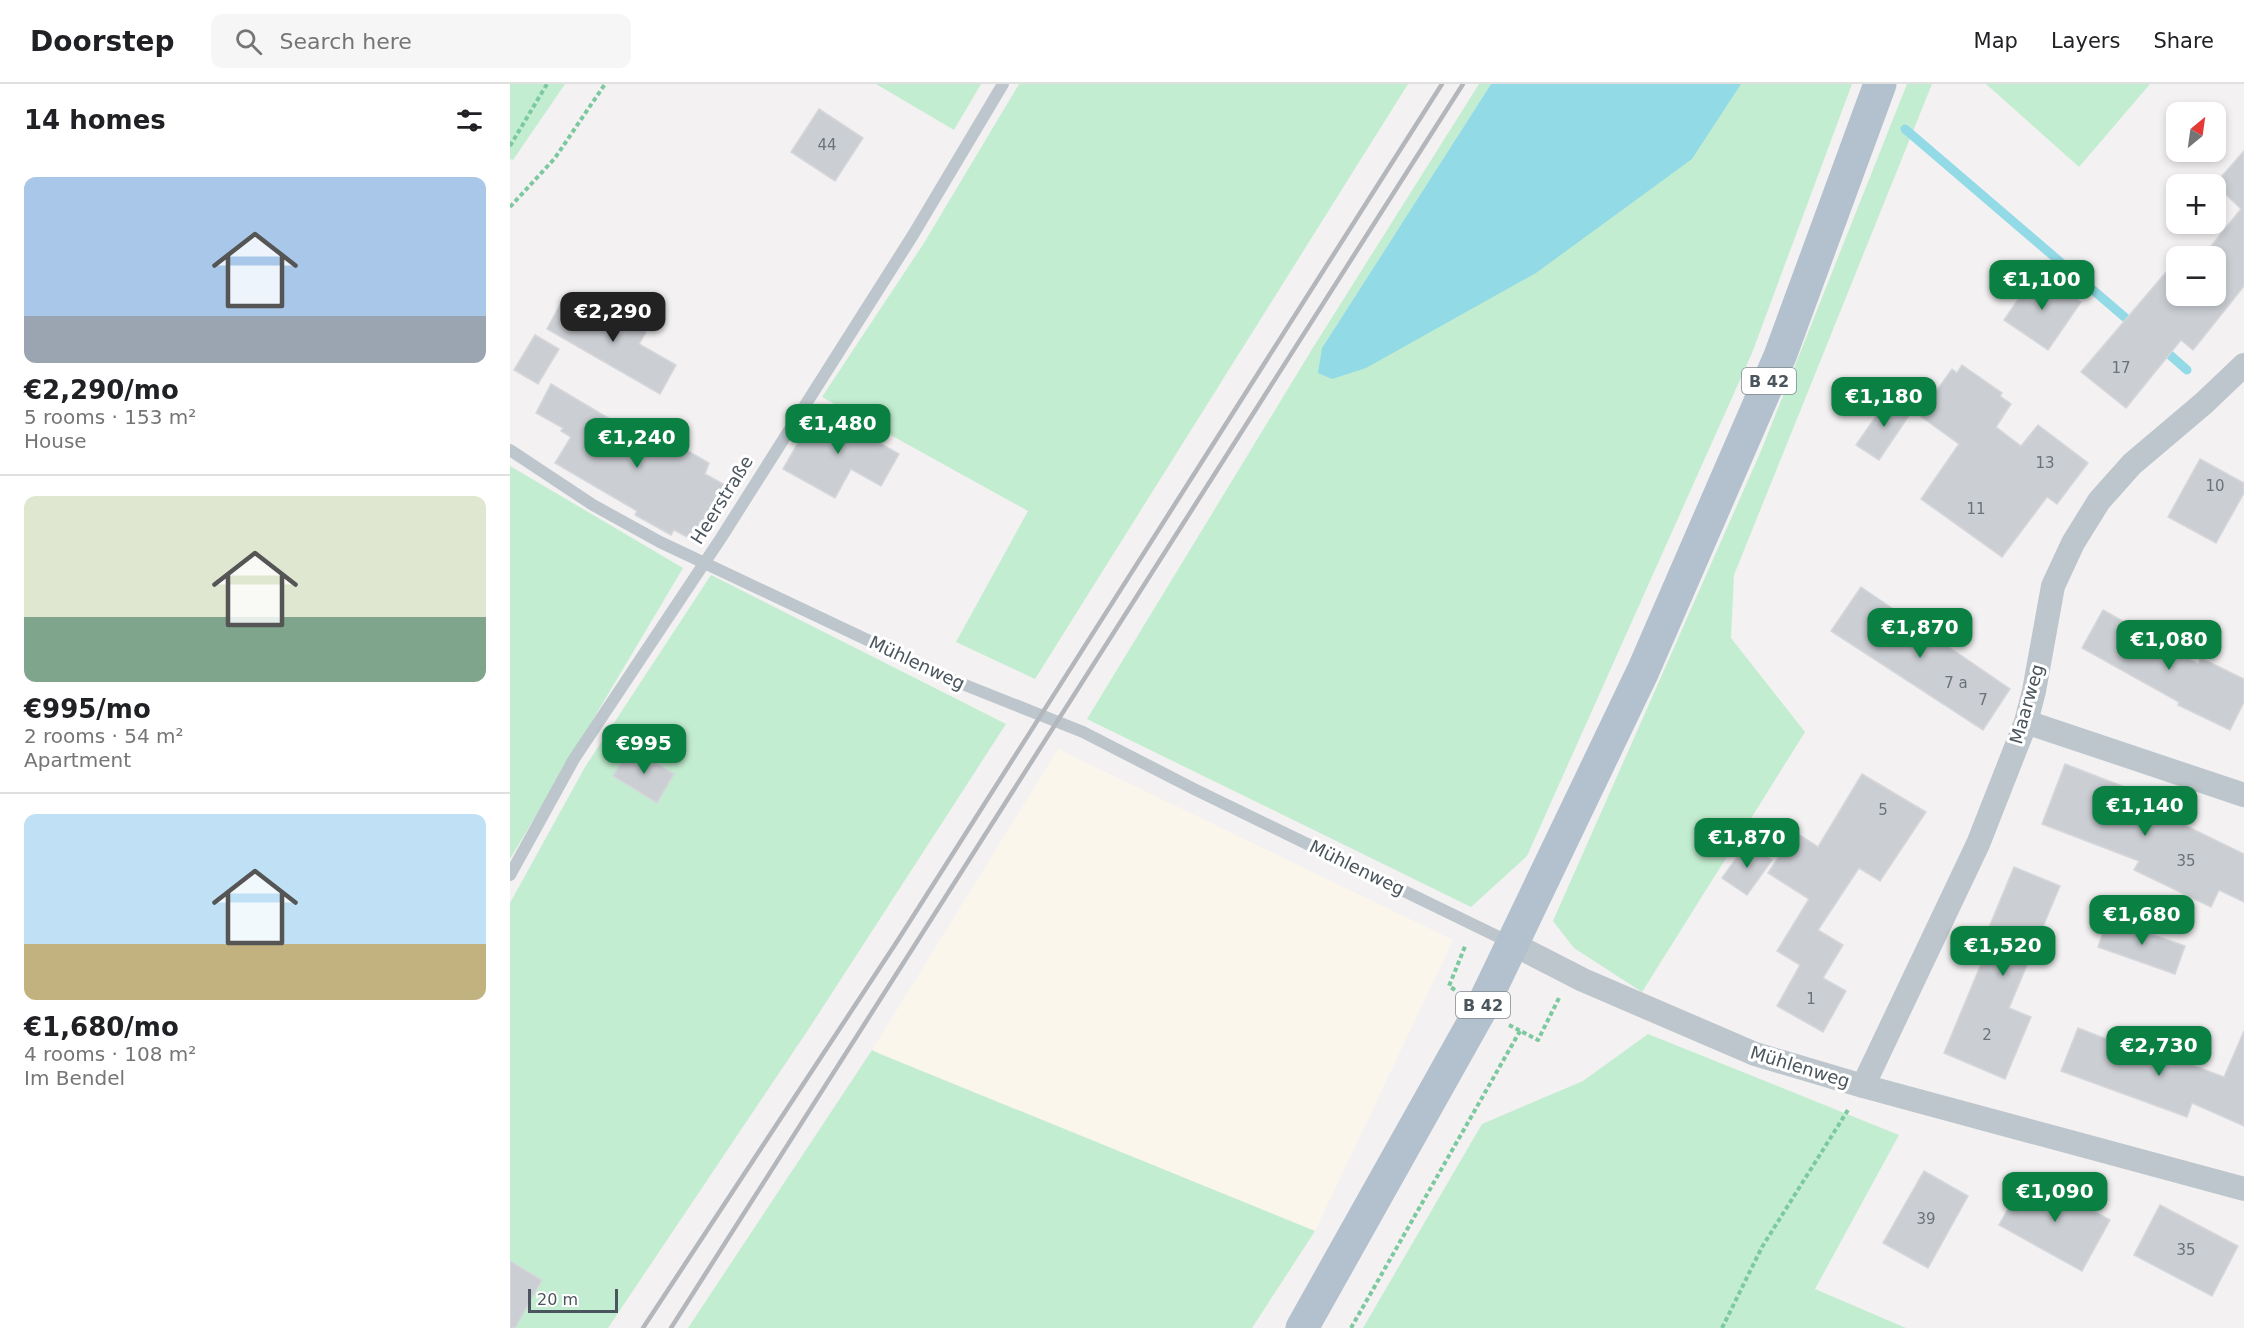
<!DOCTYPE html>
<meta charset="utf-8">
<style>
:root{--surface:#fff;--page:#f6f6f6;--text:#202124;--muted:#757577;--line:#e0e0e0;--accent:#0b8043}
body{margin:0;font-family:"DejaVu Sans",sans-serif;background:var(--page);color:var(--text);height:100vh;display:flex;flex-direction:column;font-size:22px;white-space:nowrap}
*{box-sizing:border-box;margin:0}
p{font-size:20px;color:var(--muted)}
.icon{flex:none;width:33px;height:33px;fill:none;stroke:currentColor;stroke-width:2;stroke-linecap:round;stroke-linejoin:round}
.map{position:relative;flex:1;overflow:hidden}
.panel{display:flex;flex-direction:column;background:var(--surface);width:510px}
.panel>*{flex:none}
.needle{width:39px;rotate:29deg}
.fabs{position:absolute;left:1656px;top:18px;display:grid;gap:12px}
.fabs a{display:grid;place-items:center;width:60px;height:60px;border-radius:12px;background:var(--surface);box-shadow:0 3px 9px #0003;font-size:30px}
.scale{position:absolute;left:18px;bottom:15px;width:90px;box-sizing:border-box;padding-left:6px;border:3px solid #4a555d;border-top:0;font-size:16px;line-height:21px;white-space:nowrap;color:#4a555d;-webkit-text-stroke:4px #fff;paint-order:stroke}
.price{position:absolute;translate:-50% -51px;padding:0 14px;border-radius:12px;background:var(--accent);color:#fff;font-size:20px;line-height:39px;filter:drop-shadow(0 2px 3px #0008)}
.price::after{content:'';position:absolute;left:50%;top:36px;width:18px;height:14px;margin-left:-9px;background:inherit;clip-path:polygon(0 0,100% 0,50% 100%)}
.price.active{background:#222;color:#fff}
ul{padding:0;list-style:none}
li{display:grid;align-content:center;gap:12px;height:318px;padding:0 24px}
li+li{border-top:2px solid var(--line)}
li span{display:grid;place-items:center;height:186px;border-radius:12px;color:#555}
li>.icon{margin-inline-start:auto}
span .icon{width:108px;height:108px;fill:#fffc;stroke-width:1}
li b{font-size:26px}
h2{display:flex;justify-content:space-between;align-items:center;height:72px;padding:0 24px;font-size:26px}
header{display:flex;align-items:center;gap:36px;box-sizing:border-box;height:84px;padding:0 30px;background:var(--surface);border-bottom:2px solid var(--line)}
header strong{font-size:28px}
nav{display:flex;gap:33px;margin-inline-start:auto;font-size:21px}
.search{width:420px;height:54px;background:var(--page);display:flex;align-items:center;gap:15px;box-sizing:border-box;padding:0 21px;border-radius:12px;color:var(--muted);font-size:22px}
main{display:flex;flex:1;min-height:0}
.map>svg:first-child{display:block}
.commercial{fill:#fbf6ec}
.green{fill:#c3edd0}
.water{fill:#93dae7}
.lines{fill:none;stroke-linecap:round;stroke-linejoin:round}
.stream{stroke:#93dae7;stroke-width:9}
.building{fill:#cbced3;stroke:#d5d7db;stroke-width:1.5}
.path{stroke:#7dc99f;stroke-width:4;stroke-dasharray:4.5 3;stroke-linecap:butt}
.lane{stroke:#bdc6cc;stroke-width:12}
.street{stroke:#bdc6cc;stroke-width:24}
.primary{stroke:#b2c1cd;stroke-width:33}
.rail{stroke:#b3b6ba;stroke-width:4.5}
.labels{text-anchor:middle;stroke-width:6;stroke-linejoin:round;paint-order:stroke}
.number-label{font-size:15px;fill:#6a737a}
.shield{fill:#fff;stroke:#80888e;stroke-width:1.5}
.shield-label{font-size:16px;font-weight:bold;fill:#4a555d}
.street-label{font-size:18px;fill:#4a555d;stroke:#fff}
</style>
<header>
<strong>Doorstep</strong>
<div class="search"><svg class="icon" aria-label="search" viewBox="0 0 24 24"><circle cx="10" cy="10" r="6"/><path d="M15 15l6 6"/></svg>Search here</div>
<nav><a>Map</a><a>Layers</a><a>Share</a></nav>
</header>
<main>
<section class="panel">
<h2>14 homes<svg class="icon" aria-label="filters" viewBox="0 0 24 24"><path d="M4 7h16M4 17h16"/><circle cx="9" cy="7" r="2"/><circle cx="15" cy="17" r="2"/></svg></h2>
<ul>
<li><span style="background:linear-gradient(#a9c7e8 75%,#9aa5b1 0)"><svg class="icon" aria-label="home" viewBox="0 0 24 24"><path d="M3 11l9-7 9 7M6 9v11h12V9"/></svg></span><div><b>€2,290/mo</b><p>5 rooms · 153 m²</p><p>House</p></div></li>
<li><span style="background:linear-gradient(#dfe7d0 65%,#7fa58c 0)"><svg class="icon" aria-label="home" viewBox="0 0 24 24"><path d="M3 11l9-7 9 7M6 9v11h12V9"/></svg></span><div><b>€995/mo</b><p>2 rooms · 54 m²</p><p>Apartment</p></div></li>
<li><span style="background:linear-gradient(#bfe0f5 70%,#c2b280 0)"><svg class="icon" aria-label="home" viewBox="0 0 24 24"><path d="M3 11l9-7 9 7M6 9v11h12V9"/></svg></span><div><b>€1,680/mo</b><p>4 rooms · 108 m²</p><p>Im Bendel</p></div></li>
</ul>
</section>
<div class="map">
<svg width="1734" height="1244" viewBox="0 0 1734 1244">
<rect width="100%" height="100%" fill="#f3f1f1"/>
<path class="commercial" d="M 548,665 L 943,856 L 805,1147 L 362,966 Z"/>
<g class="green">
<path d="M 0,0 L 55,0 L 3,76 L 0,75 Z"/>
<path d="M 366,0 L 471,0 L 444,46 Z"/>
<path d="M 509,0 L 898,0 L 525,595 L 446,558 L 518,427 L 312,313 L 414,159 Z"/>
<path d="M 969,0 L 981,0 L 812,264 L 1231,0 L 1342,0 L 1242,269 L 1017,772 L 961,823 L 577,635 L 804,262 Z"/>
<path d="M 1397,0 L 1422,0 L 1224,491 L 1221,554 L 1295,648 L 1132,908 L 1064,864 L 1043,837 L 1251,367 Z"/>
<path d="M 1476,0 L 1640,0 L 1569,83 Z"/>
<path d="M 0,382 L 173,484 L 0,775 Z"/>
<path d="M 201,491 L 496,640 L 300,943 L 98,1244 L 0,1244 L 0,819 L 75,683 Z"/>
<path d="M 1138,950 L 1389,1051 L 1305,1205 L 1396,1244 L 853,1244 L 972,1040 L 1073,997 Z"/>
<path d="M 362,966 L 370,970 L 805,1147 L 742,1244 L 178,1244 Z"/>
</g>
<path class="water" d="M 981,0 L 1231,0 L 1182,75 L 1026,189 L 856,284 L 822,295 L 808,289 L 812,264 Z"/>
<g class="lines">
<g class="stream">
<path d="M 1395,45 L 1625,242"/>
<path d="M 1652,264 L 1677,286"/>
</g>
</g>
<g class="building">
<path d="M 309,25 L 353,54 L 325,97 L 281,68 Z"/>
<path d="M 1734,67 L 1734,202 L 1683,266 L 1671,256 L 1616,324 L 1571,288 L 1657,187 L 1666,194 L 1666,212 L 1706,212 L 1706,172 L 1693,172 L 1731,125 L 1705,100 Z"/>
<path d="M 1527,188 L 1571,218 L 1538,266 L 1494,236 Z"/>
<path d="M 81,216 L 136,248 L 129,260 L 166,281 L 150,310 L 37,245 L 51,219 L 72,231 Z"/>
<path d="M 25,251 L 49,265 L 28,300 L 4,286 Z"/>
<path d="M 1452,281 L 1492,309 L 1490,312 L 1501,320 L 1486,343 L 1511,362 L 1528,341 L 1578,379 L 1547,420 L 1537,413 L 1492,473 L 1411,415 L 1449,360 L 1409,331 L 1442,285 L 1447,289 Z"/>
<path d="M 41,300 L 160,371 L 166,360 L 199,379 L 195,390 L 224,406 L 209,435 L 205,433 L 190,460 L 164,446 L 161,451 L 125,431 L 127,427 L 45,379 L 61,353 L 51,347 L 53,344 L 26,329 Z"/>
<path d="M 1380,312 L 1402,327 L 1369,376 L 1346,361 Z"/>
<path d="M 308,324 L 389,370 L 371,402 L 341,385 L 325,414 L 273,385 Z"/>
<path d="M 1690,375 L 1734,399 L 1734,409 L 1706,459 L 1658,433 Z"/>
<path d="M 1351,503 L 1500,605 L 1473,646 L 1321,547 Z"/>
<path d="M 1593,526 L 1688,580 L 1691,574 L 1734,595 L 1734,618 L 1720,646 L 1668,621 L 1669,618 L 1572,564 Z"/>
<path d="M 121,663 L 164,690 L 147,719 L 103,692 Z"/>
<path d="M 1555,680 L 1630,709 L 1627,718 L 1734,770 L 1734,818 L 1709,806 L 1701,823 L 1624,786 L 1629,777 L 1532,740 Z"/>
<path d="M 1352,690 L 1416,728 L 1370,797 L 1349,784 L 1308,846 L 1333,861 L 1313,894 L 1336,907 L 1313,948 L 1267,922 L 1290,881 L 1267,867 L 1299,815 L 1258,789 L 1285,748 L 1308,763 Z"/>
<path d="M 1237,759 L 1262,776 L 1237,811 L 1212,794 Z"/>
<path d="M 1504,783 L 1550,802 L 1499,924 L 1521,933 L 1495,995 L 1434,969 L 1474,873 L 1468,870 Z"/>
<path d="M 1598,835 L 1675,862 L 1665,890 L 1588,863 Z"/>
<path d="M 1568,944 L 1640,972 L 1642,966 L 1714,993 L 1734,947 L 1734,1042 L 1682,1019 L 1677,1033 L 1551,987 Z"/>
<path d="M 1414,1087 L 1458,1112 L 1418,1184 L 1373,1159 Z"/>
<path d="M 1518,1090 L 1600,1136 L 1572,1187 L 1489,1141 Z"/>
<path d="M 1650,1121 L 1728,1162 L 1702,1212 L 1624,1171 Z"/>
<path d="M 0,1177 L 32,1196 L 5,1244 L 0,1244 Z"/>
</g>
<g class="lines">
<g class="path">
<path d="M 0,62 L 37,0"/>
<path d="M 0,123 L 45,74 L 95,0"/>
<path d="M 945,906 L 939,902 L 956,860"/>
<path d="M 999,941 L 1028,956 L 1049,914"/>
<path d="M 841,1244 L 1010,947"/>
<path d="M 1212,1244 L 1252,1163 L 1338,1026"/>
</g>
<g class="lane">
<path d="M 0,366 L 83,421 L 150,458 L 440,595 L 573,648 L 686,706 L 1001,859"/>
<path d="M 0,791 L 64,675 L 211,454 L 403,151 L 493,0"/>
</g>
<g class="street">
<path d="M 1516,638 L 1734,711"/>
<path d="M 1003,860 L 1073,896 L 1245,970 L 1353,1002 L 1734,1105"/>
<path d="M 1353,1002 L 1468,760 L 1516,638 L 1524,607 L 1543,502 L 1563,459 L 1589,417 L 1622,380 L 1694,319 L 1734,281"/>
</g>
<path class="primary" d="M 792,1244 L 971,925 L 1133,587 L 1270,272 L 1370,0"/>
<g class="rail">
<path d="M 133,1244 L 388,856 L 932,0"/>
<path d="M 161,1244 L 953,0"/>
</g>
</g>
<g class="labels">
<g class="number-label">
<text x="317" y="66">44</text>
<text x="1611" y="289">17</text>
<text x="1535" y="384">13</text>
<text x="1705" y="407">10</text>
<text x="1466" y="430">11</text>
<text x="1446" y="604">7 a</text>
<text x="1473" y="621">7</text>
<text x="1373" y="731">5</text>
<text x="1676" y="782">35</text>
<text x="1301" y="920">1</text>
<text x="1477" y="956">2</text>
<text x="1416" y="1140">39</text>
<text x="1676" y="1171">35</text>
</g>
<g class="shield">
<rect x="1232" y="284" width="54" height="26" rx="4.5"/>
<rect x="946" y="908" width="54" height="26" rx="4.5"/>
</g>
<g class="shield-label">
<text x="1259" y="303">B 42</text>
<text x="973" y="927">B 42</text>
</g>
<g class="street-label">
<text transform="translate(212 416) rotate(-58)" y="6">Heerstraße</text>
<text transform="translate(407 579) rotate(25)" y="6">Mühlenweg</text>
<text transform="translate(1517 620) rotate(-74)" y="6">Maarweg</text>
<text transform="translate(847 784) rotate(26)" y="6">Mühlenweg</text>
<text transform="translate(1290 983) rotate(17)" y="6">Mühlenweg</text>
</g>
</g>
</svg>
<div class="fabs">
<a><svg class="needle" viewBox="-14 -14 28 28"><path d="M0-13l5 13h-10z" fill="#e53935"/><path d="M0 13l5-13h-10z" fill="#757577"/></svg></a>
<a>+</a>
<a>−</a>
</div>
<div class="scale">20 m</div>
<b class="price" style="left:1532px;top:227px">€1,100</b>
<b class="price active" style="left:103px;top:259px">€2,290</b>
<b class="price" style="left:1374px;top:344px">€1,180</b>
<b class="price" style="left:328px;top:371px">€1,480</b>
<b class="price" style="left:127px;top:385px">€1,240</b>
<b class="price" style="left:1410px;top:575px">€1,870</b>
<b class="price" style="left:1659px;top:587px">€1,080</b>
<b class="price" style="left:134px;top:691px">€995</b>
<b class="price" style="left:1635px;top:753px">€1,140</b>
<b class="price" style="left:1237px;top:785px">€1,870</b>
<b class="price" style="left:1632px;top:862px">€1,680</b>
<b class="price" style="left:1493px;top:893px">€1,520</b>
<b class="price" style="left:1649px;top:993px">€2,730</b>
<b class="price" style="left:1545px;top:1139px">€1,090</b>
</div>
</main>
